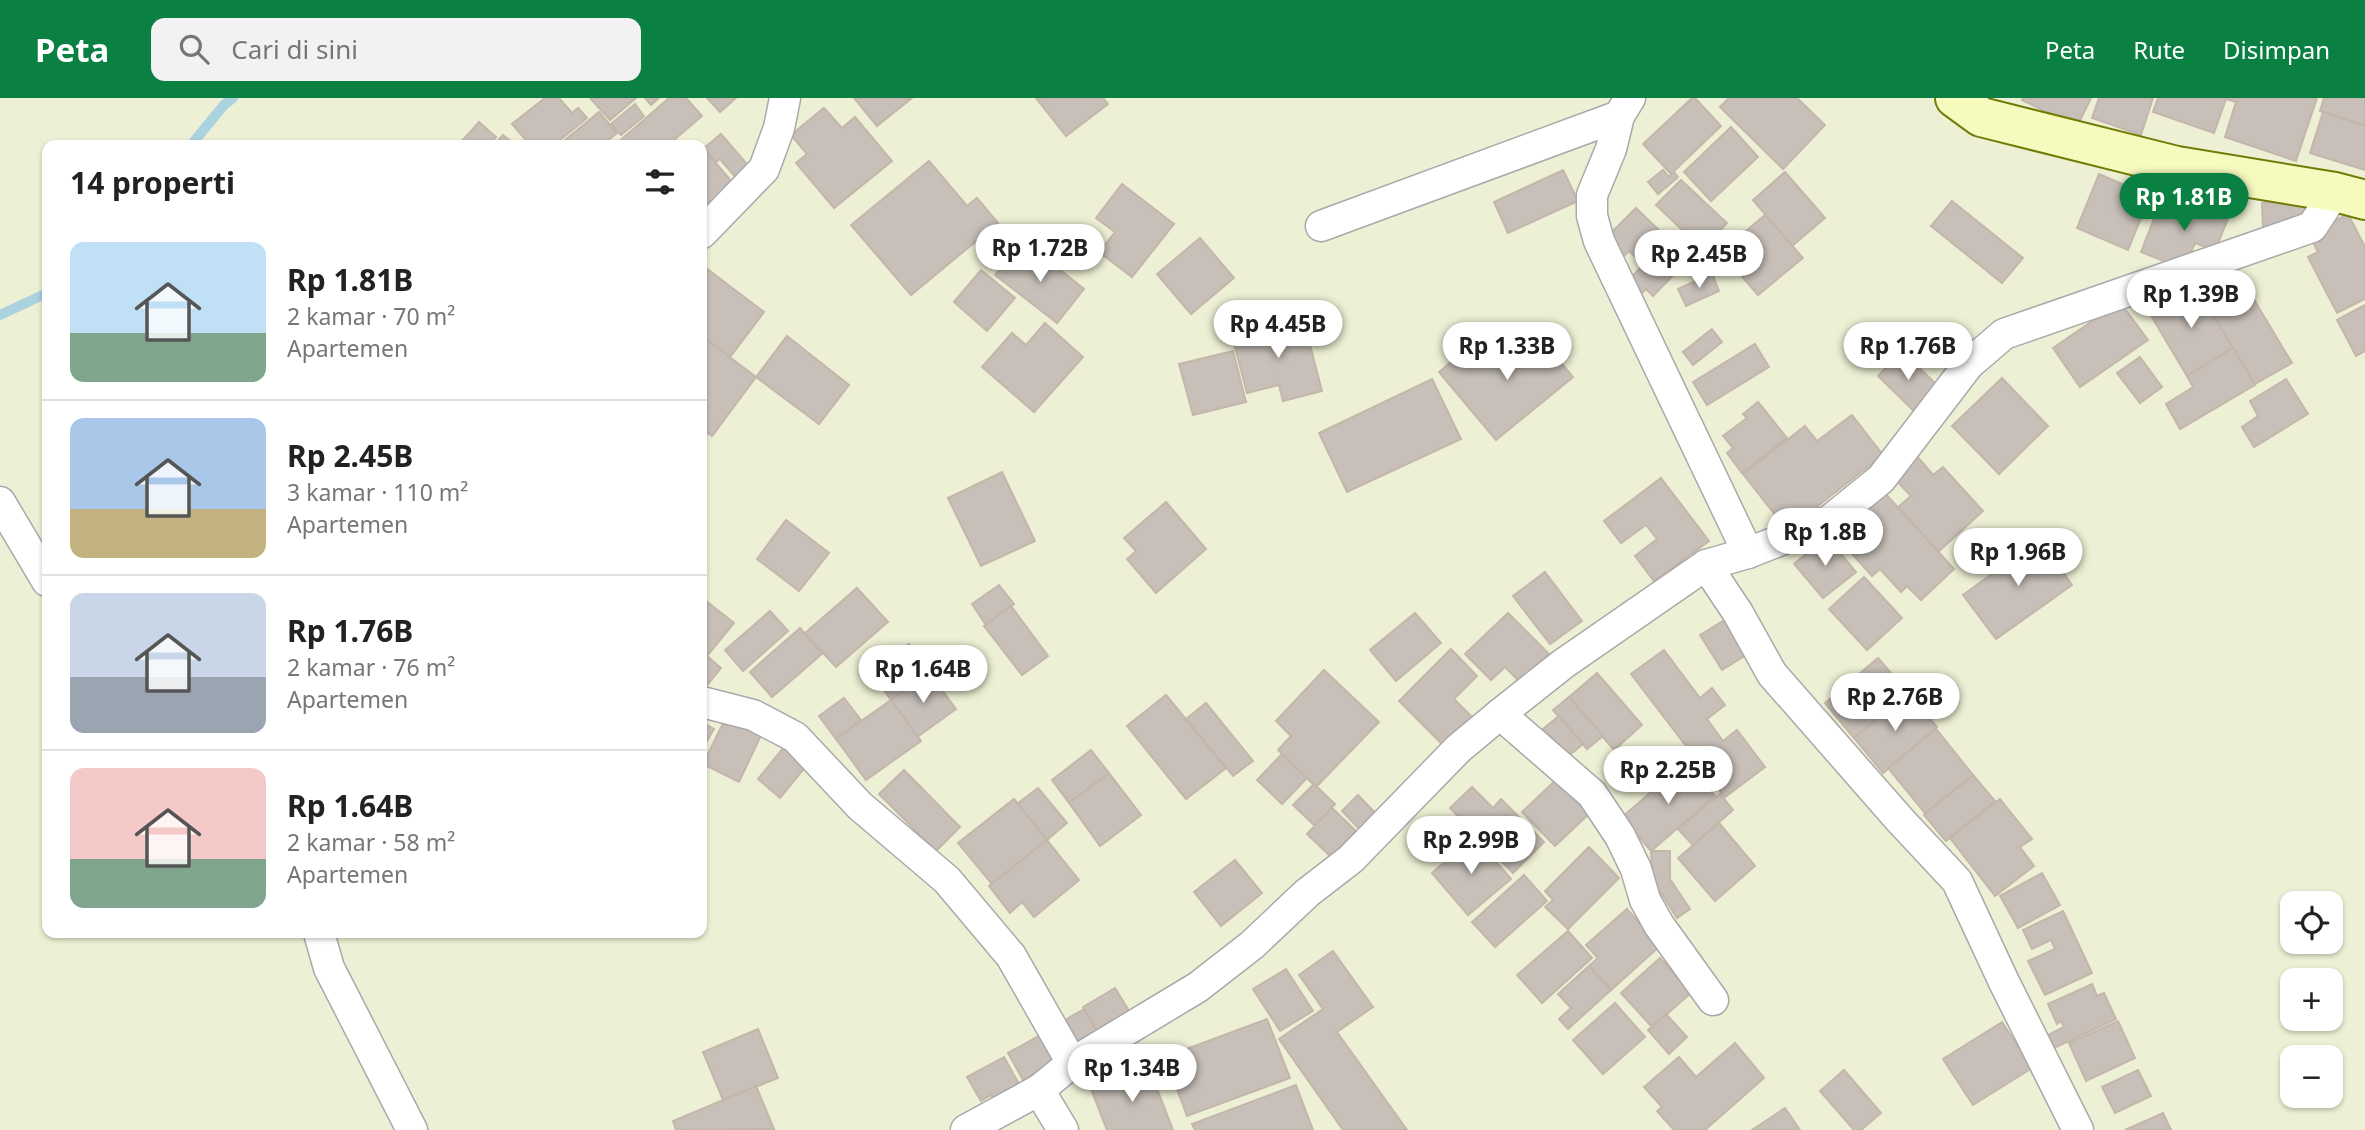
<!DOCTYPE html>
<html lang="id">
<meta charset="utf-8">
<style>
:root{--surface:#fff;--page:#f2f2f2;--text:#222;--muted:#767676;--line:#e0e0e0;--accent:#0b8043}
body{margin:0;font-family:"Noto Sans",sans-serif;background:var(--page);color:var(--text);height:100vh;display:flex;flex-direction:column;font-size:26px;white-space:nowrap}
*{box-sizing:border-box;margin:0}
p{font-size:23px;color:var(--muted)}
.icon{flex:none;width:38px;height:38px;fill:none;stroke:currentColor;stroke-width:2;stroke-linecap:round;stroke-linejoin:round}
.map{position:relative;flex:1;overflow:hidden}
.drawer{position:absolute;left:42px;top:42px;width:665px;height:798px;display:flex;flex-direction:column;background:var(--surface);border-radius:14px;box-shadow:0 2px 5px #0004}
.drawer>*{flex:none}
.fabs{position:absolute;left:2280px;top:793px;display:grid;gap:14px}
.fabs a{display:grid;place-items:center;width:63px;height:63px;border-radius:14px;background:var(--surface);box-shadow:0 2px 5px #0004;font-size:35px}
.price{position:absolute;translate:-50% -60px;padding:0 16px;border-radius:24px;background:#fff;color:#222;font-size:23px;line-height:46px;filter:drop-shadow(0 2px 4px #0008)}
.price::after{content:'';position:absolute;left:50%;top:42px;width:21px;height:16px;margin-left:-10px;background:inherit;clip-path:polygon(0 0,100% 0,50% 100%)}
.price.active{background:var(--accent);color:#fff}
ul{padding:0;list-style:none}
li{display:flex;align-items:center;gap:21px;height:175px;padding:0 28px}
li+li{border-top:2px solid var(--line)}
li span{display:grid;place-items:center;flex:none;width:196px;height:140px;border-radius:14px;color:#555}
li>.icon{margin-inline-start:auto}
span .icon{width:84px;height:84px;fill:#fffc;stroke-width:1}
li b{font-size:30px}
h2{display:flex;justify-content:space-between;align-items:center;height:84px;padding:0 28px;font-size:30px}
header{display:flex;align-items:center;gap:42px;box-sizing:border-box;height:98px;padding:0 35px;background:var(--accent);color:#fff}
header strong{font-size:33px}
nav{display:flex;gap:38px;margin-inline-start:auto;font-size:24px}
.search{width:490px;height:63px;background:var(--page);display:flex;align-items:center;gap:18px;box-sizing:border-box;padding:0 24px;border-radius:14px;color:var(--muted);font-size:26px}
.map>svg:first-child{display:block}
.farmland{fill:#eef0d5;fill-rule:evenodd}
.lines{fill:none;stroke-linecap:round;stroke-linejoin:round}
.stream{stroke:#aad3df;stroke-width:10}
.building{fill:#c7bfb8;stroke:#c4b6ab;stroke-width:2}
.street-casing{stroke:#a9a9a9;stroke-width:33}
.secondary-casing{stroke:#707d05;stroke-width:42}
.street{stroke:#fff;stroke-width:30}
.secondary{stroke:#f7fabf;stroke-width:38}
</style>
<header>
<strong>Peta</strong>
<div class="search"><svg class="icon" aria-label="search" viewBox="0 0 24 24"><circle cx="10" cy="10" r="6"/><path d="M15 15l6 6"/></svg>Cari di sini</div>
<nav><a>Peta</a><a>Rute</a><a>Disimpan</a></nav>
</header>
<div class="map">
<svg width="2365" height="1032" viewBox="0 0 2365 1032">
<rect width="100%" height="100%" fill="#f2efe9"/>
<path class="farmland" d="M 0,0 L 2365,0 L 2365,1032 L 0,1032 ZM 47,47 L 702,47 L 702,835 L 47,835 ZM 2292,805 L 2331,805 L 2331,844 L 2292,844 ZM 2292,882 L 2331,882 L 2331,920 L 2292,920 ZM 2292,959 L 2331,959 L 2331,998 L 2292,998 Z"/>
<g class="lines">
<g class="stream">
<path d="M 191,47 L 224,7 L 233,0"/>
<path d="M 0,217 L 47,195"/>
</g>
</g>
<g class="building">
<path d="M 545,0 L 559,0 L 572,15 L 578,10 L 587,20 L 554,47 L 530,47 L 512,26 Z"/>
<path d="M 590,0 L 636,0 L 610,22 Z"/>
<path d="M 645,0 L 659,0 L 651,7 Z"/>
<path d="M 669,0 L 686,0 L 702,18 L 668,47 L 617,47 L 616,46 Z"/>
<path d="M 707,0 L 736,0 L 720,14 Z"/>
<path d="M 854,0 L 912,0 L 877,28 Z"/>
<path d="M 1036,0 L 1103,0 L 1108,6 L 1066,38 Z"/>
<path d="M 1692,0 L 1695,0 L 1721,28 L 1671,76 L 1643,46 Z"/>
<path d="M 1729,0 L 1797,0 L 1825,27 L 1783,71 L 1720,9 Z"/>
<path d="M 2023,0 L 2091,0 L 2077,29 L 2022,2 Z"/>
<path d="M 2099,0 L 2153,0 L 2141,37 L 2092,20 Z"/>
<path d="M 2158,0 L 2317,0 L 2296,63 L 2225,39 L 2236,4 L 2226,1 L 2214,35 L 2153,14 Z"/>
<path d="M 2324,0 L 2365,0 L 2365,28 L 2320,13 Z"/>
<path d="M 635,6 L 644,18 L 621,37 L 611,26 Z"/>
<path d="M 824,10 L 842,30 L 855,19 L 892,63 L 834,110 L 796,65 L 807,56 L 791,37 Z"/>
<path d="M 599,14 L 617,35 L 602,47 L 559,47 Z"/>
<path d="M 2323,14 L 2365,28 L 2365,72 L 2310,55 Z"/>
<path d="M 479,24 L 496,39 L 488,47 L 465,47 L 461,44 Z"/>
<path d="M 1731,29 L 1758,59 L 1711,103 L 1684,74 Z"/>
<path d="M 721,36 L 757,78 L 744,89 L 720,61 L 716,64 L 704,50 Z"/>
<path d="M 503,37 L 515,47 L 494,47 Z"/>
<path d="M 704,51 L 737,90 L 702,121 L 702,53 Z"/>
<path d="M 929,63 L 967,108 L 977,100 L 998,125 L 911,197 L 851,127 Z"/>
<path d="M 1563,72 L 1578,103 L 1508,135 L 1494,104 Z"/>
<path d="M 1663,72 L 1669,79 L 1674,74 L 1678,79 L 1658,96 L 1648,84 Z"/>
<path d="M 1785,74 L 1825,120 L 1792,148 L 1753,102 Z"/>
<path d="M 2099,76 L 2150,98 L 2128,152 L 2077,130 Z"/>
<path d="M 1681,82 L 1727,125 L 1702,151 L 1656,107 Z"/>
<path d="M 1122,86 L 1174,126 L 1132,179 L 1099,154 L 1115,134 L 1096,120 Z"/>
<path d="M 2187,100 L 2229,118 L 2215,153 L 2195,145 L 2184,171 L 2141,154 L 2159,108 L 2180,117 Z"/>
<path d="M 2308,102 L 2310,126 L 2263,129 L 2262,105 Z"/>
<path d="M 1952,103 L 2023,160 L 2002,185 L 1931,128 Z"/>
<path d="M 1636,110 L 1667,140 L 1642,165 L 1629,153 L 1623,159 L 1609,146 L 1615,140 L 1610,136 Z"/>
<path d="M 2348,116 L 2365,149 L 2365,201 L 2337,215 L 2308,159 L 2318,154 L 2309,136 Z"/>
<path d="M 1765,117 L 1803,160 L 1758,197 L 1721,154 Z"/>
<path d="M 1200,140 L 1234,180 L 1191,216 L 1157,176 Z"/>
<path d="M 1662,147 L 1683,167 L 1653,198 L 1646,191 L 1639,198 L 1626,185 Z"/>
<path d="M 1018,149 L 1049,173 L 1054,167 L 1084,191 L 1057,225 L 995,177 Z"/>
<path d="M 702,167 L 764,214 L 730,259 L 702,238 Z"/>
<path d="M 981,172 L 1015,200 L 987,233 L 954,204 Z"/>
<path d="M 1712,175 L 1719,193 L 1686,208 L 1678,191 Z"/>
<path d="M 2195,187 L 2233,250 L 2187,278 L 2149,214 Z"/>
<path d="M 2250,195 L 2292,265 L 2255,286 L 2213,217 Z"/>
<path d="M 2120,204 L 2148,242 L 2080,289 L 2053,250 Z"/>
<path d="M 2365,207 L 2365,253 L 2356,258 L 2337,222 Z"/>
<path d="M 1303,220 L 1322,293 L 1283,303 L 1279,287 L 1247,295 L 1232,238 Z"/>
<path d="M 1045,225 L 1083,259 L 1034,314 L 982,269 L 1012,235 L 1026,247 Z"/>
<path d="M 1533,231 L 1573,279 L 1496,342 L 1439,274 L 1472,246 L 1490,267 Z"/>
<path d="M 1712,231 L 1722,244 L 1693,267 L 1683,254 Z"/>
<path d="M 702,238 L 756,279 L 712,338 L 702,331 Z"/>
<path d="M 787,238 L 849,287 L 819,326 L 756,279 Z"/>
<path d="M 1755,246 L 1769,269 L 1707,307 L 1693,284 Z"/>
<path d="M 2233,250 L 2255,287 L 2180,331 L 2166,306 L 2193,289 L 2187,278 Z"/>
<path d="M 1233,253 L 1246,304 L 1193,317 L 1179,266 Z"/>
<path d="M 1902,253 L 1939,289 L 1915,314 L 1878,278 Z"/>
<path d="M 2140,259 L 2162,289 L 2140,305 L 2117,275 Z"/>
<path d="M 2002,280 L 2048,328 L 1999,376 L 1952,328 Z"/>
<path d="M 1432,281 L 1461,341 L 1347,394 L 1319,335 Z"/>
<path d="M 2286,281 L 2308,316 L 2254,349 L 2242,329 L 2258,318 L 2250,303 Z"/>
<path d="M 1758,304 L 1787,340 L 1742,375 L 1727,355 L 1733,350 L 1723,338 L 1747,320 L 1743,316 Z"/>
<path d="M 1852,317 L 1883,357 L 1787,432 L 1743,376 L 1805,328 L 1817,343 Z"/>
<path d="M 1916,357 L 1933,377 L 1943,369 L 1983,413 L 1938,454 L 1898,409 L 1911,398 L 1892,378 Z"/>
<path d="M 1002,374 L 1035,443 L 981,468 L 948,400 Z"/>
<path d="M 1661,380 L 1709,443 L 1654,483 L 1635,458 L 1657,441 L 1646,427 L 1621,445 L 1604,423 Z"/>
<path d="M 1882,392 L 1954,471 L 1921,502 L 1907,488 L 1901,494 L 1880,471 L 1872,478 L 1839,441 L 1868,415 L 1864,409 Z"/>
<path d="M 1166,404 L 1206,451 L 1156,495 L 1127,461 L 1136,453 L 1124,440 Z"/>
<path d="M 786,422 L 829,455 L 799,493 L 757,461 Z"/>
<path d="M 2037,437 L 2072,487 L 1996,541 L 1963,497 L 2015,459 L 2012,455 Z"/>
<path d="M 1827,439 L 1856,474 L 1823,500 L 1794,466 Z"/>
<path d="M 1545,474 L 1582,523 L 1550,546 L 1513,498 Z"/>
<path d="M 1864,479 L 1902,520 L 1867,552 L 1829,511 Z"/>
<path d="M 999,487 L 1014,506 L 986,527 L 972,506 Z"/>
<path d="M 857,490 L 888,524 L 836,569 L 805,535 Z"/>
<path d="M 706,503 L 734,525 L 707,558 L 721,570 L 707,587 L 702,583 L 702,509 Z"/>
<path d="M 1011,508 L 1048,558 L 1022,577 L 984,528 Z"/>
<path d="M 770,513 L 788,533 L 743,573 L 725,552 Z"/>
<path d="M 1415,515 L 1441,545 L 1396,583 L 1370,552 Z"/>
<path d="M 1508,515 L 1549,556 L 1520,584 L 1505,569 L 1491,582 L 1465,556 Z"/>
<path d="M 1726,521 L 1748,556 L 1722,572 L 1700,537 Z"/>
<path d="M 800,530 L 822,556 L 772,599 L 750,574 Z"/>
<path d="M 909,546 L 929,575 L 891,602 L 871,574 Z"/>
<path d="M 1451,551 L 1477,578 L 1454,601 L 1475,622 L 1446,650 L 1399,603 Z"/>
<path d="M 1664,552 L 1700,600 L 1712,590 L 1725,607 L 1707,621 L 1723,643 L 1737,632 L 1765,669 L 1725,699 L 1631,576 Z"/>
<path d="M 1878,560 L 1908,595 L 1854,640 L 1825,605 Z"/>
<path d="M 1324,572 L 1379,624 L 1316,689 L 1278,652 L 1291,638 L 1276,623 Z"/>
<path d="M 929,574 L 956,611 L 917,639 L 891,602 Z"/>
<path d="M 1597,575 L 1642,627 L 1614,652 L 1569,599 Z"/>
<path d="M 1908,595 L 1937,629 L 1883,675 L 1854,640 Z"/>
<path d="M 1166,597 L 1226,670 L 1186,701 L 1127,628 Z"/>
<path d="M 1569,599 L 1603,638 L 1587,651 L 1553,612 Z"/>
<path d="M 844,600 L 861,622 L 836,641 L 819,618 Z"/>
<path d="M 891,602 L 921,643 L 866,682 L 836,641 Z"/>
<path d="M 1206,605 L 1253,663 L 1233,678 L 1186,621 Z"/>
<path d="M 729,613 L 764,631 L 739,684 L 703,666 Z"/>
<path d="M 1559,618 L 1583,646 L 1567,659 L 1543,631 Z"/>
<path d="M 702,624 L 714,631 L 702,651 Z"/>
<path d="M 1936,631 L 1973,677 L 1925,715 L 1888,670 Z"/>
<path d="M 784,649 L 806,668 L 780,700 L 758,681 Z"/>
<path d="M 1091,652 L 1109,675 L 1069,705 L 1052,682 Z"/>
<path d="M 1282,656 L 1307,680 L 1282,706 L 1257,682 Z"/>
<path d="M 1686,664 L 1715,698 L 1651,753 L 1622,719 Z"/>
<path d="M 904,672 L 960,729 L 936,753 L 879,696 Z"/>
<path d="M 1109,675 L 1141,717 L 1100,748 L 1069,705 Z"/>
<path d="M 1973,677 L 1995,703 L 1946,743 L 1924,717 Z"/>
<path d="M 1558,680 L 1591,714 L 1555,748 L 1522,714 Z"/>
<path d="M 1314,686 L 1335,706 L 1315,728 L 1293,707 Z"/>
<path d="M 1472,689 L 1493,710 L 1501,701 L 1544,744 L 1513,775 L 1450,710 Z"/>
<path d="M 1038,690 L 1067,725 L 1047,742 L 1017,706 Z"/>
<path d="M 1720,696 L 1733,712 L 1693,747 L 1678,731 Z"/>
<path d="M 1358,697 L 1381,721 L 1365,737 L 1342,713 Z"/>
<path d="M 1014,701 L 1047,742 L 992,786 L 958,745 Z"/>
<path d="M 2000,701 L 2032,741 L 2020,749 L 2034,768 L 1995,798 L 1950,740 Z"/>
<path d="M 1332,710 L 1356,733 L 1331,759 L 1307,736 Z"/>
<path d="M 1719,725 L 1755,768 L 1715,803 L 1678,760 Z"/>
<path d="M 1474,738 L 1511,781 L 1468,817 L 1432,775 Z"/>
<path d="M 1047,742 L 1079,782 L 1034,819 L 1022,804 L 1010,815 L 989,788 Z"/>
<path d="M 1589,749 L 1619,780 L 1568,831 L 1545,809 L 1553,802 L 1545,793 Z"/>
<path d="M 1651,753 L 1670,753 L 1670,781 L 1690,811 L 1677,820 L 1652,781 Z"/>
<path d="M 1235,762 L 1262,795 L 1221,828 L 1194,794 Z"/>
<path d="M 2042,775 L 2060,807 L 2018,830 L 2000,798 Z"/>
<path d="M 1524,777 L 1547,803 L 1495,849 L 1472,824 Z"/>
<path d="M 1627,811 L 1660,848 L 1611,892 L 1589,868 L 1598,860 L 1586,847 Z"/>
<path d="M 2063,813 L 2092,875 L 2045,897 L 2028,863 L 2055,851 L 2051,842 L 2032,851 L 2023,832 Z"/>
<path d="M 1568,833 L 1592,860 L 1542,905 L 1517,877 Z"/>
<path d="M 1333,853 L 1373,909 L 1337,934 L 1407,1032 L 1343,1032 L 1279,941 L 1323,911 L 1299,877 Z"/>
<path d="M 1660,860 L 1691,895 L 1652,929 L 1621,895 Z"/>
<path d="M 1589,868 L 1611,892 L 1568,931 L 1559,921 L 1571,910 L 1558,896 Z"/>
<path d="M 1286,871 L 1313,913 L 1280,933 L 1253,891 Z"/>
<path d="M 2092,886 L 2097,898 L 2104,895 L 2116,921 L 2054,950 L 2048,937 L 2064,929 L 2061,923 L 2057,926 L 2048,906 Z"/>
<path d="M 1115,890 L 1131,916 L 1098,935 L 1083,909 Z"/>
<path d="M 1615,905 L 1645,939 L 1603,976 L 1573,942 Z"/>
<path d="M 1084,911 L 1097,934 L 1077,946 L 1063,923 Z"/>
<path d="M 1666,916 L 1687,939 L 1669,956 L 1648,932 Z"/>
<path d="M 1267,921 L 1290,980 L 1187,1018 L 1165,959 Z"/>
<path d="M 2118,923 L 2135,960 L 2086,983 L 2069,945 Z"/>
<path d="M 2002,924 L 2032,970 L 1973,1007 L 1943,961 Z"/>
<path d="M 758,931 L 778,980 L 723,1002 L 703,954 Z"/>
<path d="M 1042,936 L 1057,963 L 1023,982 L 1008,955 Z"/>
<path d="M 1735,945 L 1764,980 L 1705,1032 L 1674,1032 L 1657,1013 L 1662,1009 L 1644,989 L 1679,959 L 1696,979 Z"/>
<path d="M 1004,959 L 1024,995 L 998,1010 L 991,997 L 981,1003 L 967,979 Z"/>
<path d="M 1149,970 L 1173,1032 L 1107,1032 L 1091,991 Z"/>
<path d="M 1844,972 L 1881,1015 L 1861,1032 L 1854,1032 L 1820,993 Z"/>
<path d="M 2138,972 L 2151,998 L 2115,1015 L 2102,989 Z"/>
<path d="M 1296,987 L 1313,1032 L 1195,1032 L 1192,1026 Z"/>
<path d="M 756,988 L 774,1031 L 676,1032 L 673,1023 Z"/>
<path d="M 1785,1010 L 1800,1032 L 1752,1032 Z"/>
<path d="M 2163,1015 L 2171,1032 L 2125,1032 Z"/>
</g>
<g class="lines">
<g class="street-casing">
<g id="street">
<path d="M 1630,0 L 1619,18 L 1611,51 L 1592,97 L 1592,118 L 1599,143 L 1748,455"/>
<path d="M 1321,128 L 1619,18"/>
<path d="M 702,135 L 764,71 L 779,30 L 785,0"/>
<path d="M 0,404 L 47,483"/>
<path d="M 1706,467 L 1738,515 L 1772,576 L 1900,722 L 1957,783 L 2004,884 L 2078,1032"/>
<path d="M 702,604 L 753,617 L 795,639 L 860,708 L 947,782 L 1011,858 L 1072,965"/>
<path d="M 1500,616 L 1592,696 L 1620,738 L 1636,771 L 1645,802 L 1659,827 L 1713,902"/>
<path d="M 319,835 L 329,870 L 412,1032"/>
<path d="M 966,1032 L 1039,992"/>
<path d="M 1063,1032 L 1039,992 L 1072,965 L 1198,889 L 1252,847 L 1307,795 L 1351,761 L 1458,651 L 1500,616 L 1563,566 L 1706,467 L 1748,455 L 1829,423 L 1881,381 L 1969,266 L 2004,236 L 2312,129 L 2335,94"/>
</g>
</g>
<g class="secondary-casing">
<path id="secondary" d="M 1955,0 L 1981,19 L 2177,68 L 2335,94 L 2365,102"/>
</g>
<use href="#street" class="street"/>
<use href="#secondary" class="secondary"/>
</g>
</svg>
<div class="fabs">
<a><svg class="icon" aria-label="locate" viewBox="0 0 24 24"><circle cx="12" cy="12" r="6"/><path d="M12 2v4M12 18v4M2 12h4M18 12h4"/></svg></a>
<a>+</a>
<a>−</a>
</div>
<b class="price active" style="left:2184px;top:135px">Rp 1.81B</b>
<b class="price" style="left:1040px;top:186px">Rp 1.72B</b>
<b class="price" style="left:1699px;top:192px">Rp 2.45B</b>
<b class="price" style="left:2191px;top:232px">Rp 1.39B</b>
<b class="price" style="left:1278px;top:262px">Rp 4.45B</b>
<b class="price" style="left:1507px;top:284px">Rp 1.33B</b>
<b class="price" style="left:1908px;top:284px">Rp 1.76B</b>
<b class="price" style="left:1825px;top:470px">Rp 1.8B</b>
<b class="price" style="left:2018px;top:490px">Rp 1.96B</b>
<b class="price" style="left:923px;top:607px">Rp 1.64B</b>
<b class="price" style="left:1895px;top:635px">Rp 2.76B</b>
<b class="price" style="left:1668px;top:708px">Rp 2.25B</b>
<b class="price" style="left:1471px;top:778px">Rp 2.99B</b>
<b class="price" style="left:1132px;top:1006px">Rp 1.34B</b>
<section class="drawer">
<h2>14 properti<svg class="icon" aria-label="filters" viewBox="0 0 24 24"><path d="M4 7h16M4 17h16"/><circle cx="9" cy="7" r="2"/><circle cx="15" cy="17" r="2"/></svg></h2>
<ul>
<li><span style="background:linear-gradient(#bfe0f5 65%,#7fa58c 0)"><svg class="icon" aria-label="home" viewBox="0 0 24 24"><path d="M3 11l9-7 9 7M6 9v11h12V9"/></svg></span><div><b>Rp 1.81B</b><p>2 kamar · 70 m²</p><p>Apartemen</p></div></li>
<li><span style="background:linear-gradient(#a9c7e8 65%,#c2b280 0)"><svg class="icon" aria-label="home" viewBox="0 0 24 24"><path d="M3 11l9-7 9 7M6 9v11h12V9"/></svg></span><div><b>Rp 2.45B</b><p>3 kamar · 110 m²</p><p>Apartemen</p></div></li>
<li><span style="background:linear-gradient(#c9d6e8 60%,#9aa5b1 0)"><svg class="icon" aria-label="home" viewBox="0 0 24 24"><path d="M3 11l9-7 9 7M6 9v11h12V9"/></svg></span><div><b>Rp 1.76B</b><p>2 kamar · 76 m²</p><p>Apartemen</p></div></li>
<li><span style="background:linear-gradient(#f6c9c9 65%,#7fa58c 0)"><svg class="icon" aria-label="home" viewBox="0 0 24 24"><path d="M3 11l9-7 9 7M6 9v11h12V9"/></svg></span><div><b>Rp 1.64B</b><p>2 kamar · 58 m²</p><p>Apartemen</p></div></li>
</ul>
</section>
</div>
